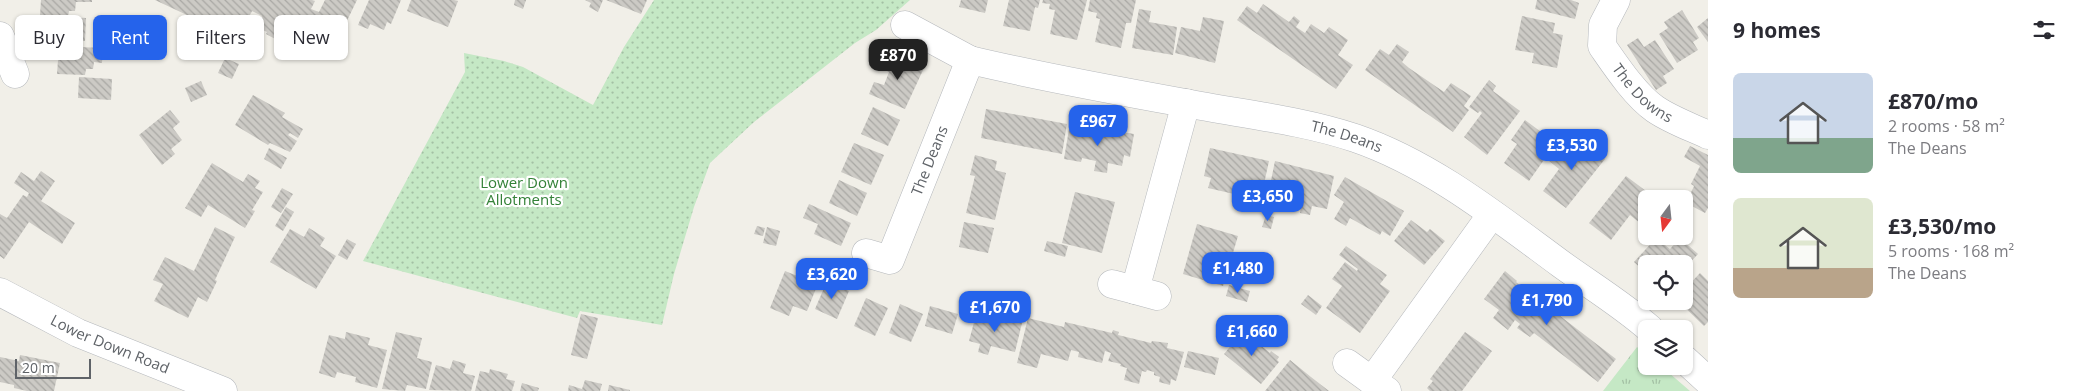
<!DOCTYPE html>
<meta charset="utf-8">
<style>
:root{--surface:#fff;--page:#f2f2f3;--text:#2b2b33;--muted:#7c7c81;--accent:#2563eb}
body{margin:0;font-family:"Open Sans",sans-serif;background:var(--page);color:var(--text);height:100vh;display:flex;flex-direction:column;font-size:19px;white-space:nowrap}
*{box-sizing:border-box;margin:0}
p{font-size:16px;color:var(--muted)}
.icon{flex:none;width:28px;height:28px;fill:none;stroke:currentColor;stroke-width:2;stroke-linecap:round;stroke-linejoin:round}
.map{position:relative;flex:1;overflow:hidden}
.details{display:flex;flex-direction:column;background:var(--surface);width:375px}
.details>*{flex:none}
.banner{position:absolute;left:15px;top:15px;width:475px;height:45px;display:flex;gap:10px}
.needle{width:32px;rotate:195deg}
.tools{position:absolute;left:1638px;top:190px;display:grid;gap:10px}
.tools a{display:grid;place-items:center;width:55px;height:55px;border-radius:8px;background:var(--surface);box-shadow:0 1px 4px #0004;font-size:25px}
.scale{position:absolute;left:15px;bottom:12px;width:76px;box-sizing:border-box;padding-left:5px;border:2px solid #5f6368;border-top:0;font-size:14px;line-height:18px;white-space:nowrap;color:#5f6368;-webkit-text-stroke:4px #fff;paint-order:stroke}
.price{position:absolute;translate:-50% -42px;padding:0 11px;border-radius:10px;background:var(--accent);color:#fff;font-size:16px;line-height:32px;filter:drop-shadow(0 1px 2px #0008)}
.price::after{content:'';position:absolute;left:50%;top:30px;width:15px;height:11px;margin-left:-8px;background:inherit;clip-path:polygon(0 0,100% 0,50% 100%)}
.price.current{background:#222;color:#fff}
ul{padding:0;list-style:none}
li{display:flex;align-items:center;gap:15px;height:125px;padding:0 25px}
li span{display:grid;place-items:center;flex:none;width:140px;height:100px;border-radius:8px;color:#555}
li>.icon{margin-inline-start:auto}
span .icon{width:60px;height:60px;fill:#fffc;stroke-width:1}
li b{font-size:21px}
h2{display:flex;justify-content:space-between;align-items:center;height:60px;padding:0 25px;font-size:21px}
.tag{padding:0 18px;border-radius:8px;background:var(--surface);box-shadow:0 1px 4px #0004;font-size:18px;line-height:45px}
.tag.current{background:var(--accent);color:#fff}
main{display:flex;flex:1;min-height:0}
.map>svg:first-child{display:block}
.grass{fill:url(#grass-tufts)}
.garden{fill:url(#garden-dots)}
.building{fill:url(#building-back-hatch)}
.lines{fill:none;stroke-linecap:round;stroke-linejoin:round}
.street-casing{stroke:#b5b8bc;stroke-width:29}
.street{stroke:#fff;stroke-width:28}
.labels{text-anchor:middle;stroke-width:4.5;stroke-linejoin:round;paint-order:stroke}
.street-label{font-size:15px;fill:#5f6368;stroke:#fff}
.park-label{font-size:15px;fill:#348238;stroke:#fff}
</style>
<main>
<div class="map">
<svg width="1708" height="391" viewBox="0 0 1708 391">
<defs>
<pattern id="grass-tufts" width="24" height="20" patternUnits="userSpaceOnUse" patternTransform="scale(1.25)"><rect width="24" height="20" fill="#c5e8c5"/><path d="M3 7l-1-3M5 7V3M7 7l1-3M15 17l-1-3M17 17v-4M19 17l1-3" fill="none" stroke="#a3c0a4"/></pattern>
<pattern id="garden-dots" width="8" height="8" patternUnits="userSpaceOnUse" patternTransform="scale(1.25)"><rect width="8" height="8" fill="#c5e8c5"/><path d="M2 2h.1M6 6h.1" fill="none" stroke="#a3c0a4" stroke-width="1.8" stroke-linecap="round"/></pattern>
<pattern id="building-back-hatch" width="6" height="6" patternUnits="userSpaceOnUse" patternTransform="scale(1.25)"><rect width="6" height="6" fill="#cccac5"/><path d="M-1 5l2 2M0 0l6 6M5-1l2 2" fill="none" stroke="#a9a8a4"/></pattern>
</defs>
<rect width="100%" height="100%" fill="#f1efe8"/>
<path class="grass" d="M 1637,347 L 1646,354 L 1646,366 L 1661,366 L 1690,391 L 1603,391 Z"/>
<path class="garden" d="M 654,0 L 910,0 L 876,30 L 855,43 L 754,122 L 710,163 L 694,207 L 674,274 L 662,325 L 580,311 L 577,318 L 363,261 L 465,72 L 464,53 L 504,61 L 523,67 L 593,105 L 624,47 Z"/>
<g class="building">
<path d="M 41,0 L 92,0 L 92,2 L 76,2 L 75,11 L 69,11 L 68,17 L 86,18 L 85,41 L 79,41 L 79,47 L 103,48 L 102,63 L 94,62 L 93,69 L 86,69 L 85,75 L 57,74 L 59,46 L 46,45 L 47,29 L 52,30 L 52,16 L 40,15 Z"/>
<path d="M 155,0 L 312,0 L 315,1 L 311,9 L 319,12 L 325,0 L 357,0 L 343,29 L 329,23 L 326,31 L 313,25 L 305,43 L 294,39 L 296,35 L 284,29 L 279,41 L 266,34 L 267,32 L 257,27 L 262,16 L 252,11 L 246,23 L 231,16 L 223,32 Z"/>
<path d="M 369,0 L 401,0 L 391,24 L 387,22 L 384,30 L 370,24 L 368,29 L 358,25 Z"/>
<path d="M 411,0 L 454,0 L 458,1 L 448,27 L 407,11 Z"/>
<path d="M 515,0 L 526,0 L 523,9 L 514,5 Z"/>
<path d="M 585,0 L 603,0 L 598,12 L 589,7 L 591,3 Z"/>
<path d="M 606,0 L 647,0 L 641,14 Z"/>
<path d="M 961,0 L 988,0 L 985,13 L 959,7 Z"/>
<path d="M 1009,0 L 1040,0 L 1038,8 L 1035,7 L 1030,31 L 1003,26 Z"/>
<path d="M 1043,0 L 1087,0 L 1077,40 L 1050,34 L 1055,10 L 1049,9 L 1050,4 L 1042,3 Z"/>
<path d="M 1090,0 L 1136,0 L 1131,23 L 1126,23 L 1121,48 L 1095,42 L 1100,19 L 1096,18 L 1097,13 L 1088,11 Z"/>
<path d="M 1537,0 L 1571,0 L 1579,3 L 1575,19 L 1535,9 Z"/>
<path d="M 1263,4 L 1289,22 L 1294,16 L 1300,21 L 1296,27 L 1305,33 L 1311,24 L 1324,33 L 1329,27 L 1348,40 L 1338,55 L 1353,65 L 1336,89 L 1237,20 L 1247,6 L 1257,13 Z"/>
<path d="M 1139,9 L 1151,11 L 1149,22 L 1177,27 L 1173,55 L 1132,48 Z"/>
<path d="M 1682,10 L 1699,38 L 1693,42 L 1698,50 L 1677,63 L 1659,34 L 1668,28 L 1664,22 Z"/>
<path d="M 1522,16 L 1555,23 L 1553,33 L 1563,35 L 1557,68 L 1532,63 L 1534,53 L 1515,50 Z"/>
<path d="M 1203,17 L 1224,21 L 1215,63 L 1175,53 L 1181,27 L 1200,31 Z"/>
<path d="M 1708,18 L 1708,42 L 1697,27 Z"/>
<path d="M 1638,38 L 1644,47 L 1655,40 L 1674,69 L 1663,76 L 1667,83 L 1656,90 L 1627,45 Z"/>
<path d="M 1397,44 L 1409,52 L 1402,62 L 1409,68 L 1444,92 L 1451,83 L 1471,96 L 1464,106 L 1469,110 L 1453,132 L 1365,70 L 1380,49 L 1389,55 Z"/>
<path d="M 895,49 L 906,53 L 904,59 L 924,68 L 905,109 L 869,94 L 874,82 L 884,85 L 889,72 L 887,71 Z"/>
<path d="M 225,58 L 239,64 L 232,79 L 218,73 Z"/>
<path d="M 79,77 L 112,79 L 111,100 L 78,98 Z"/>
<path d="M 1489,80 L 1496,86 L 1493,91 L 1520,111 L 1487,155 L 1464,137 L 1482,113 L 1480,111 L 1478,113 L 1469,107 Z"/>
<path d="M 201,81 L 207,95 L 191,102 L 185,88 Z"/>
<path d="M 253,95 L 285,113 L 282,117 L 303,129 L 298,138 L 290,133 L 288,135 L 297,141 L 290,152 L 270,143 L 268,145 L 235,125 Z"/>
<path d="M 873,107 L 900,120 L 888,146 L 861,134 Z"/>
<path d="M 986,109 L 1067,124 L 1062,154 L 981,138 Z"/>
<path d="M 170,110 L 180,122 L 173,128 L 182,140 L 171,149 L 175,154 L 162,165 L 139,135 Z"/>
<path d="M 1525,120 L 1556,143 L 1529,181 L 1504,163 L 1517,144 L 1511,140 Z"/>
<path d="M 1070,123 L 1080,124 L 1079,128 L 1115,134 L 1116,131 L 1134,134 L 1130,157 L 1124,155 L 1122,166 L 1108,163 L 1107,173 L 1094,171 L 1096,161 L 1082,158 L 1081,162 L 1064,159 Z"/>
<path d="M 1576,140 L 1605,159 L 1566,208 L 1543,191 L 1559,169 L 1548,160 L 1562,142 L 1570,148 Z"/>
<path d="M 854,143 L 884,155 L 871,185 L 841,172 Z"/>
<path d="M 1690,146 L 1708,155 L 1708,208 L 1705,213 L 1686,203 L 1694,186 L 1691,184 L 1700,166 L 1684,157 Z"/>
<path d="M 269,148 L 287,158 L 281,169 L 264,159 Z"/>
<path d="M 1210,148 L 1269,161 L 1262,193 L 1235,187 L 1234,194 L 1208,188 L 1211,178 L 1204,176 Z"/>
<path d="M 975,155 L 997,161 L 995,170 L 1006,173 L 995,220 L 966,213 L 975,176 L 970,175 Z"/>
<path d="M 1275,161 L 1334,176 L 1327,209 L 1312,206 L 1310,215 L 1300,213 L 1302,202 L 1279,197 L 1280,193 L 1269,190 Z"/>
<path d="M 212,163 L 243,182 L 248,174 L 260,181 L 255,188 L 263,192 L 252,210 L 255,211 L 245,228 L 208,205 L 201,217 L 185,208 Z"/>
<path d="M 41,171 L 55,181 L 41,201 L 75,223 L 62,244 L 29,222 L 4,259 L 0,256 L 0,214 L 7,218 L 23,195 L 27,197 L 29,193 L 14,183 L 21,172 L 34,181 Z"/>
<path d="M 1626,176 L 1646,191 L 1641,197 L 1646,201 L 1646,228 L 1630,215 L 1611,240 L 1589,223 Z"/>
<path d="M 1345,177 L 1404,211 L 1390,236 L 1382,231 L 1380,235 L 1350,218 L 1346,226 L 1334,219 L 1344,202 L 1334,195 Z"/>
<path d="M 839,180 L 867,193 L 857,216 L 829,203 Z"/>
<path d="M 282,188 L 293,194 L 281,213 L 271,207 Z"/>
<path d="M 1075,192 L 1115,202 L 1102,253 L 1062,243 Z"/>
<path d="M 809,204 L 851,223 L 841,246 L 814,234 L 818,224 L 803,218 Z"/>
<path d="M 286,207 L 294,212 L 283,231 L 275,226 Z"/>
<path d="M 1266,215 L 1274,217 L 1271,229 L 1262,227 Z"/>
<path d="M 1411,220 L 1427,232 L 1430,229 L 1445,241 L 1424,265 L 1394,241 Z"/>
<path d="M 964,222 L 994,228 L 988,253 L 959,247 Z"/>
<path d="M 1197,224 L 1238,236 L 1223,286 L 1183,274 Z"/>
<path d="M 757,226 L 765,228 L 763,236 L 754,234 Z"/>
<path d="M 215,227 L 235,237 L 215,280 L 217,281 L 207,302 L 198,297 L 188,318 L 154,301 L 163,284 L 153,280 L 165,257 L 194,271 Z"/>
<path d="M 767,227 L 780,231 L 776,246 L 763,243 Z"/>
<path d="M 309,228 L 325,238 L 320,246 L 336,256 L 316,289 L 270,262 L 290,229 L 304,237 Z"/>
<path d="M 1656,238 L 1670,249 L 1680,238 L 1698,254 L 1684,269 L 1684,264 L 1646,264 L 1646,273 L 1634,262 Z"/>
<path d="M 347,239 L 356,244 L 347,260 L 338,255 Z"/>
<path d="M 1047,241 L 1068,246 L 1065,257 L 1044,251 Z"/>
<path d="M 1346,246 L 1387,275 L 1380,284 L 1390,291 L 1360,333 L 1326,308 L 1342,286 L 1332,279 L 1345,262 L 1357,271 L 1358,269 L 1339,255 Z"/>
<path d="M 785,271 L 800,277 L 802,274 L 819,281 L 807,311 L 793,306 L 789,316 L 770,308 Z"/>
<path d="M 1505,271 L 1517,281 L 1516,282 L 1616,359 L 1598,382 L 1534,333 L 1530,337 L 1517,328 L 1520,324 L 1515,320 L 1508,330 L 1493,318 L 1499,310 L 1484,299 Z"/>
<path d="M 1700,273 L 1708,281 L 1708,322 L 1704,326 L 1678,301 L 1684,301 L 1684,290 Z"/>
<path d="M 827,281 L 849,291 L 837,319 L 815,309 Z"/>
<path d="M 1229,285 L 1250,291 L 1247,302 L 1226,296 Z"/>
<path d="M 1308,295 L 1322,306 L 1316,315 L 1301,304 Z"/>
<path d="M 866,298 L 888,308 L 875,336 L 854,326 Z"/>
<path d="M 900,304 L 923,314 L 911,342 L 889,333 Z"/>
<path d="M 930,306 L 958,314 L 952,334 L 925,326 Z"/>
<path d="M 977,311 L 1022,323 L 1015,352 L 991,346 L 988,355 L 978,352 L 980,344 L 969,341 Z"/>
<path d="M 581,314 L 598,318 L 587,359 L 571,355 Z"/>
<path d="M 1028,318 L 1064,327 L 1065,322 L 1112,333 L 1113,330 L 1119,332 L 1118,335 L 1151,343 L 1152,341 L 1168,343 L 1167,348 L 1184,352 L 1176,381 L 1171,379 L 1170,385 L 1159,382 L 1160,377 L 1154,375 L 1154,372 L 1147,370 L 1146,372 L 1142,371 L 1139,384 L 1124,380 L 1127,368 L 1120,366 L 1121,364 L 1108,361 L 1111,353 L 1105,351 L 1102,363 L 1078,357 L 1079,352 L 1071,350 L 1068,361 L 1041,354 L 1037,368 L 1017,363 Z"/>
<path d="M 1243,331 L 1270,353 L 1271,351 L 1279,357 L 1277,360 L 1279,362 L 1261,384 L 1224,354 Z"/>
<path d="M 346,332 L 370,338 L 368,345 L 387,350 L 377,388 L 355,382 L 356,377 L 337,372 L 335,378 L 319,373 L 329,335 L 345,339 Z"/>
<path d="M 396,332 L 422,338 L 417,358 L 432,362 L 426,389 L 407,385 L 405,391 L 382,389 Z"/>
<path d="M 1465,332 L 1492,351 L 1462,391 L 1430,391 L 1427,388 L 1433,381 L 1430,379 Z"/>
<path d="M 1188,351 L 1219,358 L 1215,375 L 1184,367 Z"/>
<path d="M 20,355 L 60,363 L 54,391 L 27,391 L 14,388 L 14,385 L 0,382 L 0,357 L 19,361 Z"/>
<path d="M 453,360 L 466,364 L 463,373 L 475,376 L 471,391 L 429,390 L 436,365 L 450,369 Z"/>
<path d="M 1290,360 L 1311,377 L 1329,391 L 1265,391 Z"/>
<path d="M 490,369 L 508,374 L 506,379 L 515,381 L 512,391 L 475,391 L 480,371 L 489,373 Z"/>
<path d="M 585,380 L 602,384 L 600,391 L 568,391 L 569,385 L 582,389 Z"/>
<path d="M 522,383 L 539,388 L 538,391 L 520,391 Z"/>
<path d="M 609,385 L 630,390 L 630,391 L 608,391 Z"/>
</g>
<g class="lines">
<g class="street-casing">
<g id="street">
<path id="s1" d="M 1616,0 L 1603,25 L 1602,46 C 1616,66 1635,95 1655,109 C 1671,120 1691,127 1708,135"/>
<path d="M 905,25 L 970,60"/>
<path d="M 0,36 L 15,74"/>
<path id="s2" d="M 866,253 L 890,260 L 970,60 C 1041,77 1113,90 1185,103 C 1242,114 1301,120 1355,138 C 1431,164 1497,217 1561,264 C 1590,285 1623,305 1650,329"/>
<path d="M 1112,284 L 1135,290"/>
<path id="s3" d="M 0,292 L 78,333 L 223,391"/>
<path d="M 1157,296 L 1135,290 L 1186,103"/>
<path d="M 1684,359 L 1708,381"/>
<path d="M 1347,363 L 1372,381"/>
<path d="M 1387,391 L 1372,381 L 1492,214"/>
</g>
</g>
<use href="#street" class="street"/>
</g>
<g class="labels">
<g class="street-label">
<text dy="5" stroke="none"><textPath href="#s1" startOffset="112">The Downs</textPath></text>
<text dy="5" stroke="none"><textPath href="#s2" startOffset="625">The Deans</textPath></text>
<text dy="5" stroke="none"><textPath href="#s2" startOffset="132">The Deans</textPath></text>
<text dy="5" stroke="none"><textPath href="#s3" startOffset="122">Lower Down Road</textPath></text>
</g>
<g class="park-label">
<text x="524" y="188">Lower Down<tspan x="524" dy="17">Allotments</tspan></text>
</g>
</g>
</svg>
<div class="tools">
<a><svg class="needle" viewBox="-14 -14 28 28"><path d="M0-13l5 13h-10z" fill="#e53935"/><path d="M0 13l5-13h-10z" fill="#7c7c81"/></svg></a>
<a><svg class="icon" aria-label="locate" viewBox="0 0 24 24"><circle cx="12" cy="12" r="6"/><path d="M12 2v4M12 18v4M2 12h4M18 12h4"/></svg></a>
<a><svg class="icon" aria-label="layers" viewBox="0 0 24 24"><path d="M12 4l9 5-9 5-9-5zM3 14l9 5 9-5"/></svg></a>
</div>
<div class="scale">20 m</div>
<b class="price current" style="left:898px;top:81px">£870</b>
<b class="price" style="left:1098px;top:147px">£967</b>
<b class="price" style="left:1572px;top:171px">£3,530</b>
<b class="price" style="left:1268px;top:222px">£3,650</b>
<b class="price" style="left:1238px;top:294px">£1,480</b>
<b class="price" style="left:832px;top:300px">£3,620</b>
<b class="price" style="left:1547px;top:326px">£1,790</b>
<b class="price" style="left:995px;top:333px">£1,670</b>
<b class="price" style="left:1252px;top:357px">£1,660</b>
<div class="banner">
<a class="tag">Buy</a>
<a class="tag current">Rent</a>
<a class="tag">Filters</a>
<a class="tag">New</a>
</div>
</div>
<section class="details">
<h2>9 homes<svg class="icon" aria-label="filters" viewBox="0 0 24 24"><path d="M4 7h16M4 17h16"/><circle cx="9" cy="7" r="2"/><circle cx="15" cy="17" r="2"/></svg></h2>
<ul>
<li><span style="background:linear-gradient(#c9d6e8 65%,#7fa58c 0)"><svg class="icon" aria-label="home" viewBox="0 0 24 24"><path d="M3 11l9-7 9 7M6 9v11h12V9"/></svg></span><div><b>£870/mo</b><p>2 rooms · 58 m²</p><p>The Deans</p></div></li>
<li><span style="background:linear-gradient(#dfe7d0 70%,#b9a48a 0)"><svg class="icon" aria-label="home" viewBox="0 0 24 24"><path d="M3 11l9-7 9 7M6 9v11h12V9"/></svg></span><div><b>£3,530/mo</b><p>5 rooms · 168 m²</p><p>The Deans</p></div></li>
</ul>
</section>
</main>
